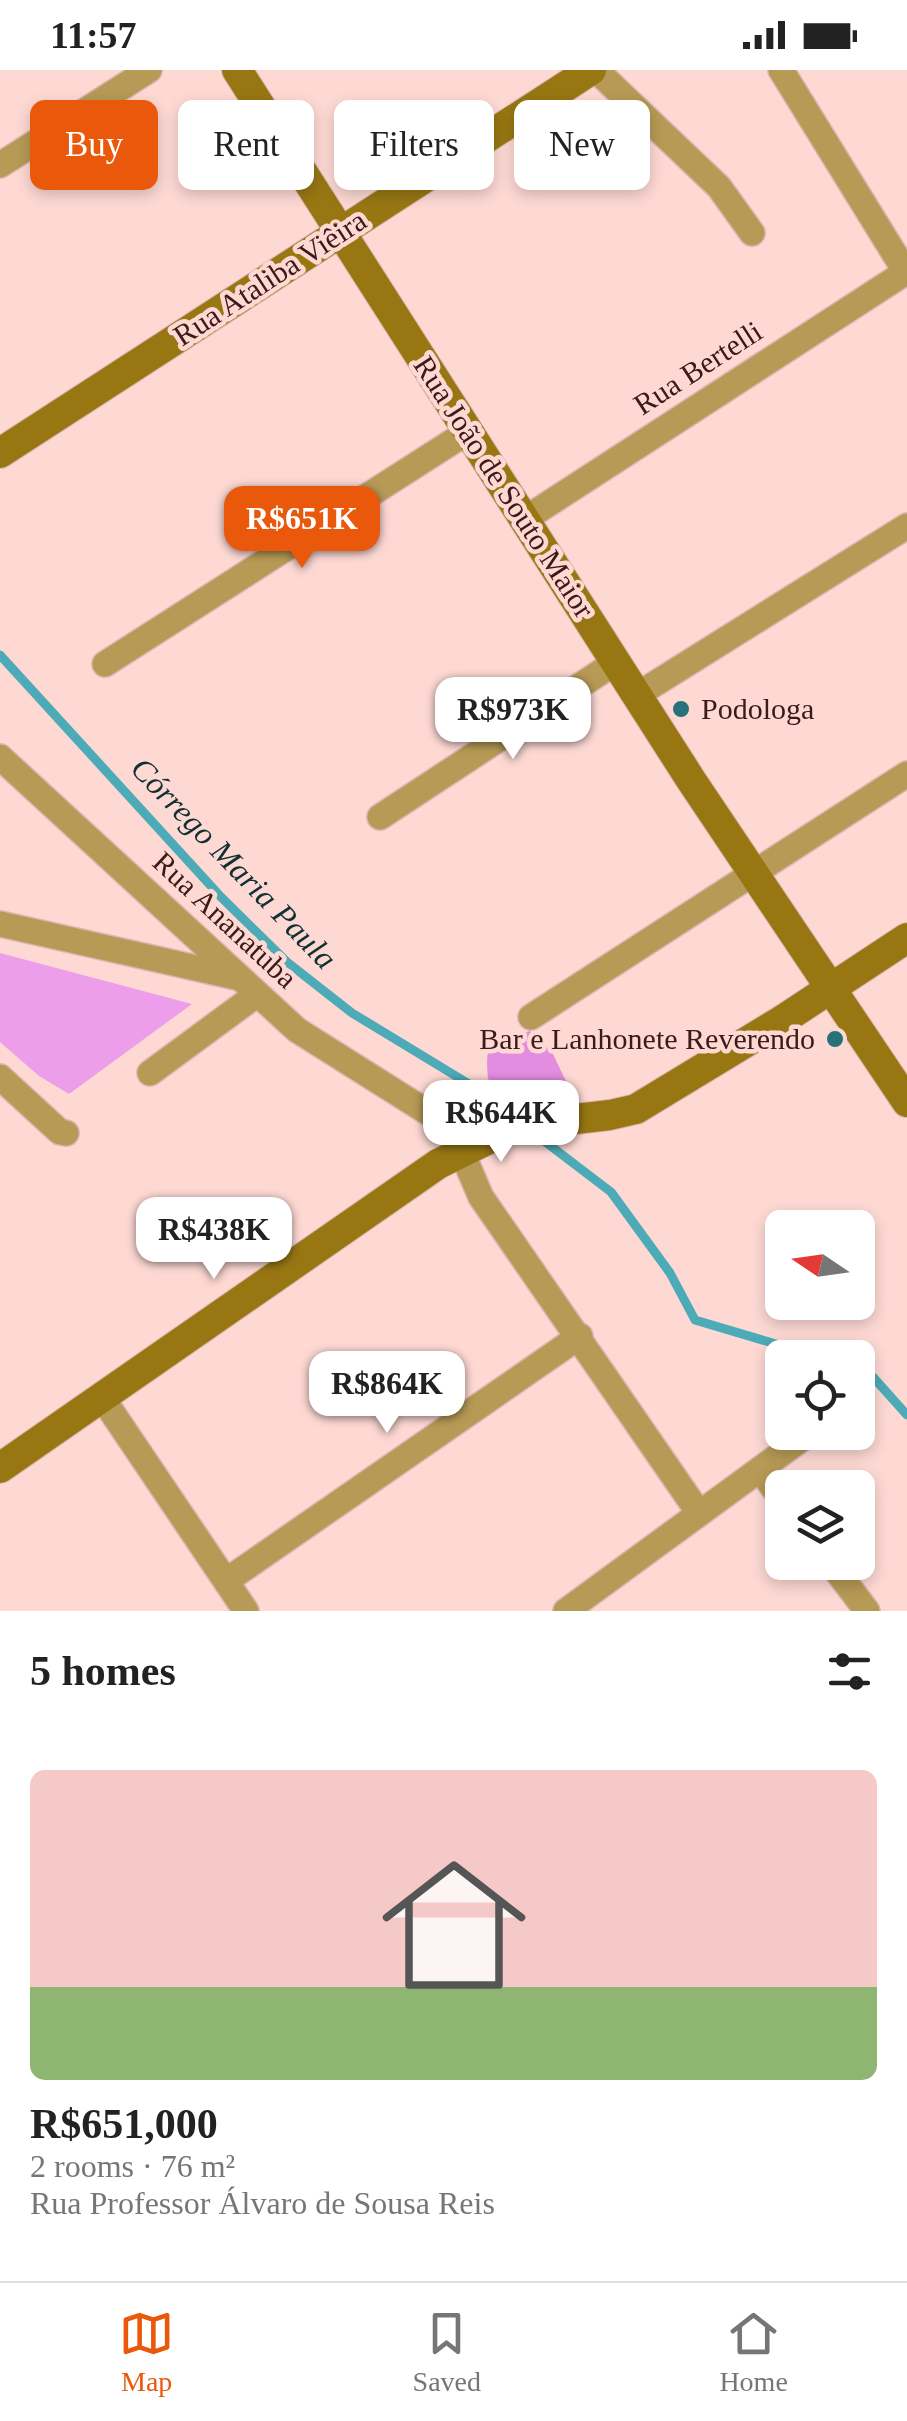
<!DOCTYPE html>
<meta charset="utf-8">
<style>
:root{--surface:#fff;--page:#f6f6f6;--text:#222;--muted:#767676;--line:#e0e0e0;--accent:#ea580c}
body{margin:0;font-family:Georgia,serif;background:var(--page);color:var(--text);height:100vh;display:flex;flex-direction:column;font-size:38px;white-space:nowrap}
*{box-sizing:border-box;margin:0}
p{font-size:32px;color:var(--muted)}
.icon{flex:none;width:55px;height:55px;fill:none;stroke:currentColor;stroke-width:2;stroke-linecap:round;stroke-linejoin:round}
.map{position:relative;height:1541px;overflow:hidden}
.drawer{display:flex;flex-direction:column;background:var(--surface);flex:1}
.drawer>*{flex:none}
.top-card{position:absolute;left:30px;top:30px;width:848px;height:90px;display:flex;gap:20px}
.needle{width:65px;rotate:283deg}
.controls{position:absolute;left:765px;top:1140px;display:grid;gap:20px}
.controls a{display:grid;place-items:center;width:110px;height:110px;border-radius:15px;background:var(--surface);box-shadow:0 5px 15px #0003;font-size:50px}
.price{position:absolute;translate:-50% -85px;padding:0 22px;border-radius:20px;background:#fff;color:#222;font-size:32px;line-height:65px;filter:drop-shadow(0 2px 5px #0008)}
.price::after{content:'';position:absolute;left:50%;top:60px;width:30px;height:22px;margin-left:-15px;background:inherit;clip-path:polygon(0 0,100% 0,50% 100%)}
.price.current{background:var(--accent);color:#fff}
ul{padding:0;list-style:none}
li{display:grid;align-content:center;gap:20px;height:530px;padding:0 30px}
li+li{border-top:2px solid var(--line)}
li span{display:grid;place-items:center;height:310px;border-radius:15px;color:#555}
li>.icon{margin-inline-start:auto}
span .icon{width:180px;height:180px;fill:#fffc;stroke-width:1}
li b{font-size:42px}
h2{display:flex;justify-content:space-between;align-items:center;height:120px;padding:0 30px;font-size:42px}
.chip{padding:0 35px;border-radius:15px;background:var(--surface);box-shadow:0 5px 15px #0003;font-size:35px;line-height:90px}
.chip.current{background:var(--accent);color:#fff}
.status{display:flex;justify-content:space-between;align-items:center;height:70px;padding:0 50px;background:var(--surface);direction:ltr}
.status svg{height:28px;fill:currentColor}
.tabs{display:flex;justify-content:space-around;align-items:center;height:140px;border-top:2px solid var(--line);background:var(--surface);font-size:28px;color:var(--muted)}
.tabs a{display:grid;justify-items:center;gap:5px}
.tabs .current{color:var(--accent)}
.map>svg:first-child{display:block}
.green{fill:#ec9eea}
.forest{fill:#e38de1}
.lines{fill:none;stroke-linecap:round;stroke-linejoin:round}
.stream{stroke:#4dabb8;stroke-width:9}
.street-casing{stroke:#dbb7b2;stroke-width:28}
.secondary-casing{stroke:#dbb7b2;stroke-width:32}
.street{stroke:#b69a55;stroke-width:25}
.secondary{stroke:#987713;stroke-width:30}
.poi-dot{fill:#28707a;stroke:#fed9d4;stroke-width:4}
.labels{text-anchor:middle;stroke-width:9;stroke-linejoin:round;paint-order:stroke}
.street-label{font-size:30px;fill:#3b1a17;stroke:#fed9d4}
.poi-label{font-size:30px;fill:#3b1a17;stroke:#fed9d4;text-anchor:start}
.water-label{font-size:32px;font-style:italic;fill:#123034;stroke:#fed9d4}
</style>
<div class="status"><b>11:57</b><svg viewBox="0 0 49 12"><path d="M0 12V9h3v3zM5 12V6h3v6zM10 12V3h3v9zM15 12V0h3v12zM26 1h20v11H26zM47 4h2v5h-2z"/></svg></div>
<div class="map">
<svg width="907" height="1541" viewBox="0 0 907 1541">
<rect width="100%" height="100%" fill="#fed9d4"/>
<path class="green" d="M 0,883 L 192,934 L 69,1024 L 39,1006 L 0,972 Z"/>
<path class="forest" d="M 530,961 L 552,982 L 578,1036 L 516,1038 L 511,1026 L 488,1009 C 484,966 493,973 530,961 Z"/>
<g class="lines">
<g class="stream">
<path d="M 0,585 L 221,827 L 287,892 L 352,943 L 474,1017 L 515,1048"/>
<path d="M 531,1061 L 611,1122 L 670,1203 L 695,1250 L 823,1288"/>
<path d="M 858,1301 L 873,1307 L 907,1345"/>
</g>
<g class="street-casing">
<g id="street">
<path d="M 596,0 L 719,117 L 752,163"/>
<path d="M 781,0 L 907,204"/>
<path d="M 0,95 L 149,0"/>
<path d="M 525,449 L 906,202"/>
<path d="M 105,594 L 469,361"/>
<path d="M 637,625 L 907,456"/>
<path d="M 0,687 L 297,960 L 451,1057 L 481,1127 L 699,1443"/>
<path d="M 380,747 L 616,592"/>
<path d="M 0,854 L 236,907"/>
<path d="M 531,947 L 907,704"/>
<path d="M 150,1003 L 256,925"/>
<path d="M 0,1007 L 60,1062 L 66,1063"/>
<path d="M 101,1326 L 246,1541"/>
<path d="M 858,1328 L 858,1327"/>
<path d="M 761,1401 L 782,1430"/>
<path d="M 830,1492 L 867,1541"/>
<path d="M 226,1511 L 580,1266"/>
<path d="M 566,1541 L 811,1362"/>
</g>
</g>
<g class="secondary-casing">
<g id="secondary">
<path d="M 237,0 L 691,710 L 907,1032"/>
<path d="M 0,383 L 591,0"/>
<path d="M 0,1398 L 438,1094 L 515,1056 L 610,1045 L 636,1039 L 781,951 L 907,868"/>
</g>
</g>
<use href="#street" class="street"/>
<use href="#secondary" class="secondary"/>
</g>
<g class="poi-dot">
<circle cx="681" cy="639" r="10"/>
<circle cx="835" cy="969" r="10"/>
</g>
<g class="labels">
<g class="street-label">
<text transform="translate(270 208) rotate(-33)" y="10">Rua Ataliba Viêira</text>
<text transform="translate(698 298) rotate(-33)" y="10">Rua Bertelli</text>
<text transform="translate(504 417) rotate(57)" y="10">Rua João de Souto Maior</text>
<text transform="translate(225 850) rotate(43)" y="10">Rua Ananatuba</text>
</g>
<g class="poi-label">
<text x="701" y="649">Podologa</text>
<text x="815" y="979" text-anchor="end">Bar e Lanhonete Reverendo</text>
</g>
<g class="water-label">
<text transform="translate(234 793) rotate(46)" y="11">Córrego Maria Paula</text>
</g>
</g>
</svg>
<div class="controls">
<a><svg class="needle" viewBox="-14 -14 28 28"><path d="M0-13l5 13h-10z" fill="#e53935"/><path d="M0 13l5-13h-10z" fill="#767676"/></svg></a>
<a><svg class="icon" aria-label="locate" viewBox="0 0 24 24"><circle cx="12" cy="12" r="6"/><path d="M12 2v4M12 18v4M2 12h4M18 12h4"/></svg></a>
<a><svg class="icon" aria-label="layers" viewBox="0 0 24 24"><path d="M12 4l9 5-9 5-9-5zM3 14l9 5 9-5"/></svg></a>
</div>
<b class="price current" style="left:302px;top:501px">R$651K</b>
<b class="price" style="left:513px;top:692px">R$973K</b>
<b class="price" style="left:501px;top:1095px">R$644K</b>
<b class="price" style="left:214px;top:1212px">R$438K</b>
<b class="price" style="left:387px;top:1366px">R$864K</b>
<div class="top-card">
<a class="chip current">Buy</a>
<a class="chip">Rent</a>
<a class="chip">Filters</a>
<a class="chip">New</a>
</div>
</div>
<section class="drawer">
<h2>5 homes<svg class="icon" aria-label="filters" viewBox="0 0 24 24"><path d="M4 7h16M4 17h16"/><circle cx="9" cy="7" r="2"/><circle cx="15" cy="17" r="2"/></svg></h2>
<ul>
<li><span style="background:linear-gradient(#f6c9c9 70%,#8fb573 0)"><svg class="icon" aria-label="home" viewBox="0 0 24 24"><path d="M3 11l9-7 9 7M6 9v11h12V9"/></svg></span><div><b>R$651,000</b><p>2 rooms · 76 m²</p><p>Rua Professor Álvaro de Sousa Reis</p></div></li>
</ul>
</section>
<nav class="tabs">
<a class="current"><svg class="icon" aria-label="map" viewBox="0 0 24 24"><path d="M3 6l6-2 6 2 6-2v14l-6 2-6-2-6 2zM9 4v14M15 6v14"/></svg>Map</a>
<a><svg class="icon" aria-label="saved" viewBox="0 0 24 24"><path d="M7 4h10v16l-5-4-5 4z"/></svg>Saved</a>
<a><svg class="icon" aria-label="home" viewBox="0 0 24 24"><path d="M3 11l9-7 9 7M6 9v11h12V9"/></svg>Home</a>
</nav>
